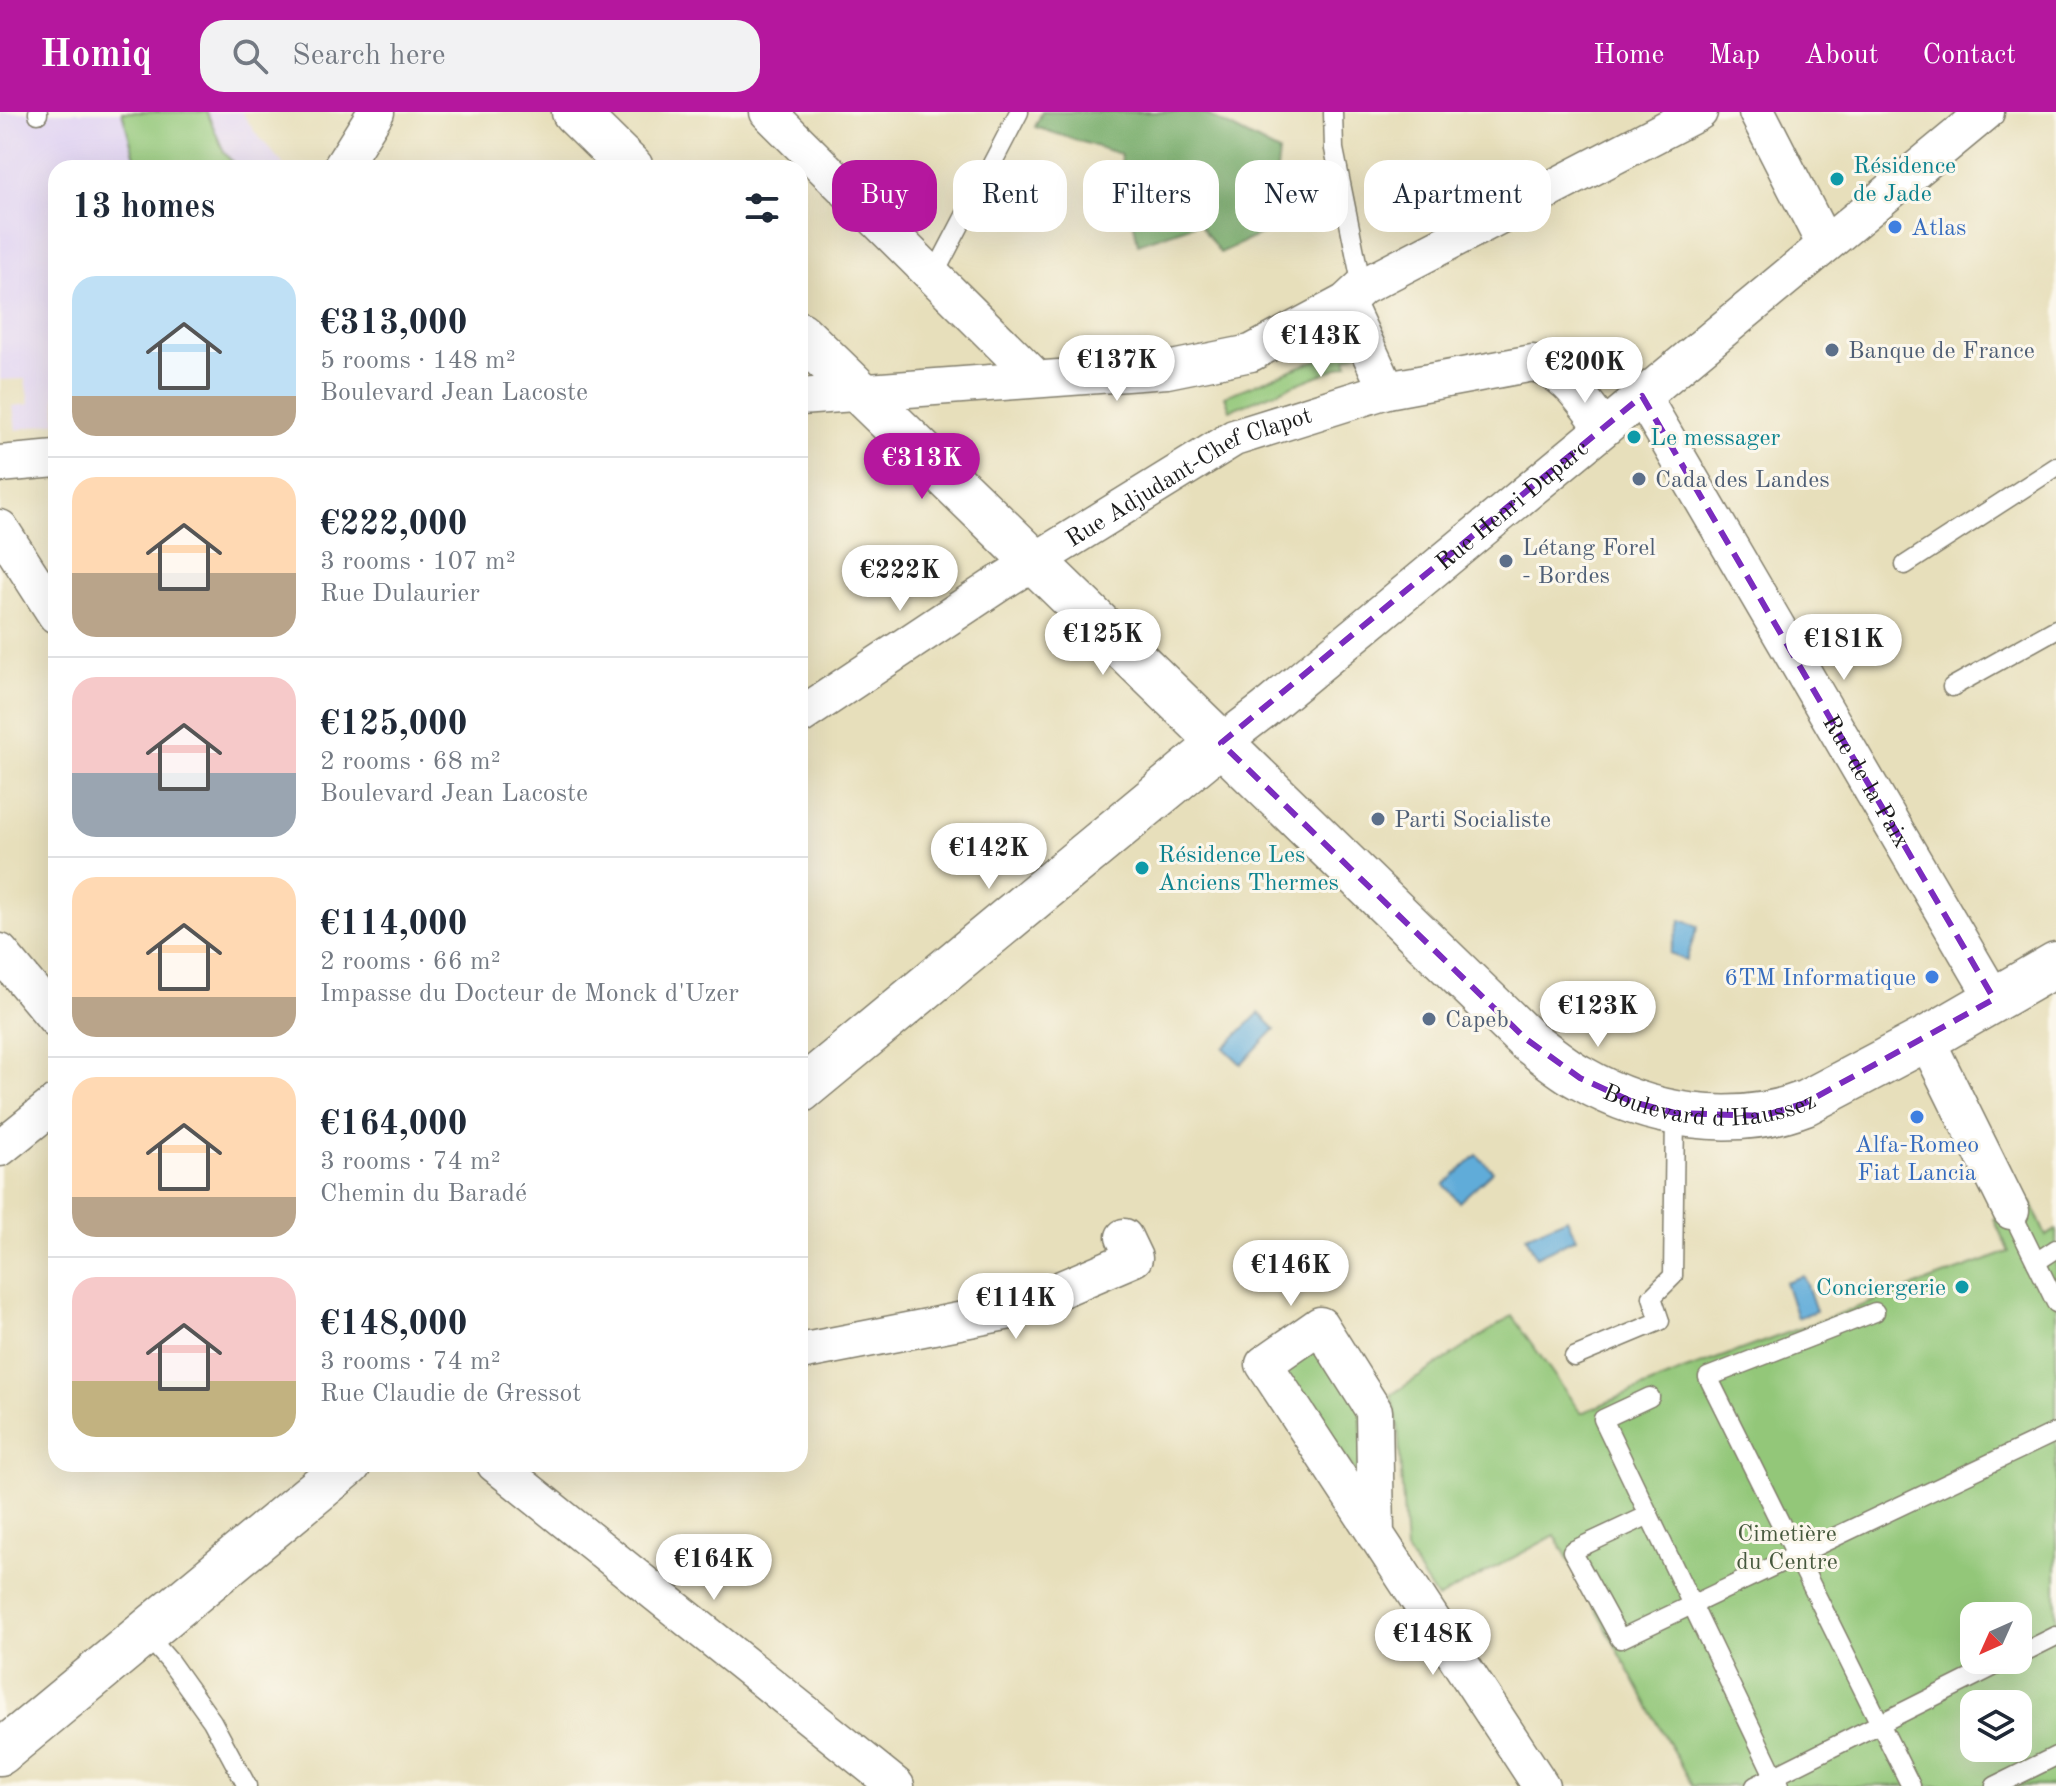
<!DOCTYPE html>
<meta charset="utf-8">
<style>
:root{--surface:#fff;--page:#f2f2f3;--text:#1f2937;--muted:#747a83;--line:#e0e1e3;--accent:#b5179e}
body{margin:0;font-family:"Old Standard TT",serif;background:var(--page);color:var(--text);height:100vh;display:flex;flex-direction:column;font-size:30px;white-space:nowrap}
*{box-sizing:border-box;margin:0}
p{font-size:26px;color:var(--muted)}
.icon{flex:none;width:44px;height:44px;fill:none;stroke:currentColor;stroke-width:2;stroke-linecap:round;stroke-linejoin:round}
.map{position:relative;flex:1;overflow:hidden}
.drawer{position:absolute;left:48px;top:48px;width:760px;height:1312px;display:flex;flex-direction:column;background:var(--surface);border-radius:24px;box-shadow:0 8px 32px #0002}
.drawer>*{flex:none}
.top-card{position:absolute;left:832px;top:48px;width:760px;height:72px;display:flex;gap:16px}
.needle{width:52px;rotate:225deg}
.tools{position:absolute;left:1960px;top:1490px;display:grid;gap:16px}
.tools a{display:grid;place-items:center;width:72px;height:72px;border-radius:16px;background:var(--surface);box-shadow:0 8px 32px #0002;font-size:40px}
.price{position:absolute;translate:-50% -68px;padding:0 18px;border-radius:28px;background:#fff;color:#222;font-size:26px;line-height:52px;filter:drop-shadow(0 2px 4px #0008)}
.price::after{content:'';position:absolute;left:50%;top:48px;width:24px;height:18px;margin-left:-12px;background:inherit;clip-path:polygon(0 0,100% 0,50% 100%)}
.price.on{background:var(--accent);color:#fff}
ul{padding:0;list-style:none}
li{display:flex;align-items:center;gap:24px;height:200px;padding:0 24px}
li+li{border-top:2px solid var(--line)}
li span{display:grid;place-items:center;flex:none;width:224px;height:160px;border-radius:24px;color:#555}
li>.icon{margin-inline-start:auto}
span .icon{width:96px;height:96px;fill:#fffc;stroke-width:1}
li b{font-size:34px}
h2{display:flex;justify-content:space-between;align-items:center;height:96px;padding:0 24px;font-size:34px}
.pill{padding:0 28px;border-radius:24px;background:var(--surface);box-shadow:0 8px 32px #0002;font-size:28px;line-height:72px}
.pill.on{background:var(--accent);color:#fff}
header{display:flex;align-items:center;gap:48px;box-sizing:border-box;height:112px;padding:0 40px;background:var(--accent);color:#fff}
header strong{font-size:38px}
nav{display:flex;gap:44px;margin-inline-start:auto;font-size:28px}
.search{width:560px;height:72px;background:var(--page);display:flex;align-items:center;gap:20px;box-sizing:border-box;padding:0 28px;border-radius:24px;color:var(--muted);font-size:30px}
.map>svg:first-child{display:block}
.built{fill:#e1d4f3}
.green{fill:#93c779;stroke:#58724a;stroke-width:2;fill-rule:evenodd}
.forest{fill:#76ac69;stroke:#496442;stroke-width:2}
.water{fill:#61acd9;stroke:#3e647a;stroke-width:2}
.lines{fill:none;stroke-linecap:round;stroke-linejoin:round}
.lane-casing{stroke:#827e6c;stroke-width:21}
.street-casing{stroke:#827e6c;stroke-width:39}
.secondary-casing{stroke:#827e6c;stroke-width:47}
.lane{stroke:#fff;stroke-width:18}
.street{stroke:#fff;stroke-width:36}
.secondary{stroke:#fff;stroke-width:44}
.marked{fill:none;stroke:#7b2cbf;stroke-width:6;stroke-dasharray:16 10;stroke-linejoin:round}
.culture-dot{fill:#0f9aa8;stroke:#fbf7ec;stroke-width:3}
.shop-dot{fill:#3f7fe0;stroke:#fbf7ec;stroke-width:3}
.service-dot{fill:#5c6f8a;stroke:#fbf7ec;stroke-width:3}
.labels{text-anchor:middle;stroke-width:6;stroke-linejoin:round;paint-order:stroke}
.culture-label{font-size:24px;fill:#0d838f;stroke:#fbf7ec;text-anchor:start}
.shop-label{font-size:24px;fill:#366cbe;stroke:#fbf7ec;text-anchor:start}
.service-label{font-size:24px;fill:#4e5e75;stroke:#fbf7ec;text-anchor:start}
.street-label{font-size:24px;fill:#1c1c1c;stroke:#fbf7ec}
.park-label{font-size:24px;fill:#46583d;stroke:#fbf7ec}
</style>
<header>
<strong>Homiq</strong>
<div class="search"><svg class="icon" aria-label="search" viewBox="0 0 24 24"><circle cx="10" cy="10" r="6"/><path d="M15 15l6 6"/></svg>Search here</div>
<nav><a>Home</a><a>Map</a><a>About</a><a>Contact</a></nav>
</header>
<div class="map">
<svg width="2056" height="1674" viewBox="0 0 2056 1674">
<rect width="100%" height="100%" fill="#fbf7ec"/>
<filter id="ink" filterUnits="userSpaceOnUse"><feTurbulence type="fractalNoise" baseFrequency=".0125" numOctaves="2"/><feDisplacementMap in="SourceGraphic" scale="16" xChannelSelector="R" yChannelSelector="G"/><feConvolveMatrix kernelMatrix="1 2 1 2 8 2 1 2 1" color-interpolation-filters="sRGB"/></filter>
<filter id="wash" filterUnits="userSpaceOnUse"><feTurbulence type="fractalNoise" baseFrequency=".006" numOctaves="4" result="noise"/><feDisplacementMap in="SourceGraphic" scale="32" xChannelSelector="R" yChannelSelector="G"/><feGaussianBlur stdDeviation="1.8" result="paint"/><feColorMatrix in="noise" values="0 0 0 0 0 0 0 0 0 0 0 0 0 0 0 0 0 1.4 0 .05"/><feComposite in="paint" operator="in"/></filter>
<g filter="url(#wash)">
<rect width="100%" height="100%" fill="#e7dfbb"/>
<path class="built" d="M 0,0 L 242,0 L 254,19 L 283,52 L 281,56 L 56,56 L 56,310 L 16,318 L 13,294 L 29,292 L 25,267 L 0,268 Z"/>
<g class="green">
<path d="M 122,0 L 207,0 L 224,40 L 237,56 L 167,56 L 166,53 L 138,56 Z"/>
<path d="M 1357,232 L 1361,239 L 1346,246 L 1348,252 L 1230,298 L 1225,284 Z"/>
<path d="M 2031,1090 L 2046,1124 L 2056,1118 L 2056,1674 L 1692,1674 L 1555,1423 L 1437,1487 L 1406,1439 L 1398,1314 L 1391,1283 L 1512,1204 L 1581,1301 L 1683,1259 L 2009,1140 L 1994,1107 ZM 1974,1504 L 2018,1504 L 2018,1548 L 1974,1548 ZM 1974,1592 L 2018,1592 L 2018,1636 L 1974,1636 Z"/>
<path d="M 1318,1233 L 1368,1303 L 1372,1383 L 1282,1260 Z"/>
</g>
<path class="forest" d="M 1042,0 L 1202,0 L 1279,40 L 1270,118 L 1220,141 L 1199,111 L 1138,132 L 1120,42 L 1035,15 Z"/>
<g class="water">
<path d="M 1681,808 L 1698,814 L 1686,848 L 1669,842 Z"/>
<path d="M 1259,901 L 1275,917 L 1241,952 L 1224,936 Z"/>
<path d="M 1477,1043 L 1493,1059 L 1459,1090 L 1444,1073 Z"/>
<path d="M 1567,1106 L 1576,1126 L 1536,1145 L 1526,1124 Z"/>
<path d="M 1804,1164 L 1816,1199 L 1797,1206 L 1785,1170 Z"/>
</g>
</g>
<g filter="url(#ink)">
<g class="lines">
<g class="lane-casing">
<g id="lane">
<path d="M 38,0 L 38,2"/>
<path d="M 1333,0 L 1334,37 L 1362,175"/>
<path d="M 934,163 L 1019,0"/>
<path d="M 1905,453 L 2056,355"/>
<path d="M 1952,575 L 2056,517"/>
<path d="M 2011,1099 L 2056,1191"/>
<path d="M 2036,1150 L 2056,1137"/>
<path d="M 1875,1200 L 1708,1265 L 1911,1674"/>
<path d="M 1574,1245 L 1660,1209 L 1652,1185 L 1673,1164 L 1675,1001"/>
<path d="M 1650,1285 L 1603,1307 L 1779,1674"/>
<path d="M 1649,1403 L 1572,1439 L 1620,1527 L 2056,1320"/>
<path d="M 144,1520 L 170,1550 L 212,1609 L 247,1674"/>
<path d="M 2018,1543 L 2056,1524"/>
<path d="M 1755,1674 L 2007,1548"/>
<path d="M 1995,1674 L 2056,1644"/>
</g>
</g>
<g class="street-casing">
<g id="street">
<path d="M 768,0 L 1036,266"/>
<path d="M 1757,0 L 1825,133"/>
<path d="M 341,56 L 376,0"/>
<path d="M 1346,190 L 1387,278"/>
<path id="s1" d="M 1642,284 L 1994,887"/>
<path d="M 800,285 L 1167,258 L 1251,241 L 1346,190 L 1362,175 L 1699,0"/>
<path d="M 0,352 L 56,347"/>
<path d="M 0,416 L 56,503"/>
<path id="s2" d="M 800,604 L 998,472 L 1234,326 L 1387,278 L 1533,251 C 1566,259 1584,290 1604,316"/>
<path id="s3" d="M 1221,631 L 1264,598 L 1986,0"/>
<path d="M 0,840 L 56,907"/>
<path d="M 1926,927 L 2011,1099"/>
<path d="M 0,1036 L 56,991"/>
<path d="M 800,1240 L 1010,1199 L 1134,1146 L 1124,1125"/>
<path d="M 495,1352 L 896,1674"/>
<path d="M 1376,1424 L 1374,1299 L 1320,1213 L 1264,1252 C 1355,1393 1448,1533 1541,1674"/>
</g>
</g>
<g class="secondary-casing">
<g id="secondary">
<path d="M 574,0 L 631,56"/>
<path id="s4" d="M 800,222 L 1526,927 C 1544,940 1562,956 1581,966 C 1647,1004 1733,1019 1805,991 L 1926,927 L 2056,852"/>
<path d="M 800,979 L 1221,631"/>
<path d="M 0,1641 L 349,1352"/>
</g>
</g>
<use href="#lane" class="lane"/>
<use href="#street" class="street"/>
<use href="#secondary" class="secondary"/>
</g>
</g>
<path class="marked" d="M 1642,284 L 1994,887 L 1805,991 L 1763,1004 L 1675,1001 L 1633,990 L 1580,966 L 1526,927 L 1221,631 Z"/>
<g class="culture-dot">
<circle cx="1837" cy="67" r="8"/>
<circle cx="1634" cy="325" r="8"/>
<circle cx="1142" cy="756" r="8"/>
<circle cx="1962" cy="1175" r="8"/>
</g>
<g class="shop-dot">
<circle cx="1895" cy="115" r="8"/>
<circle cx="1932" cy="865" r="8"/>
<circle cx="1917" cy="1005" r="8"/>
</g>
<g class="service-dot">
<circle cx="1832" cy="238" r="8"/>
<circle cx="1639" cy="367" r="8"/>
<circle cx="1506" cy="449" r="8"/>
<circle cx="1378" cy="707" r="8"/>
<circle cx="1429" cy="907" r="8"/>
</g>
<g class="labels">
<g class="culture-label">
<text x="1853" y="61">Résidence<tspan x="1853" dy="28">de Jade</tspan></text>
<text x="1650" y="333">Le messager</text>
<text x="1158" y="750">Résidence Les<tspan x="1158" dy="28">Anciens Thermes</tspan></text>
<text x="1946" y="1183" text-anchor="end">Conciergerie</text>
</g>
<g class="shop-label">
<text x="1911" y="123">Atlas</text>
<text x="1916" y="873" text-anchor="end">6TM Informatique</text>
<text x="1917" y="1040" text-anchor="middle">Alfa-Romeo<tspan x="1917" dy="28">Fiat Lancia</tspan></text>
</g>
<g class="service-label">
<text x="1848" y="246">Banque de France</text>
<text x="1655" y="375">Cada des Landes</text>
<text x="1522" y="443">Létang Forel<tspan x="1522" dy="28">- Bordes</tspan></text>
<text x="1394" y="715">Parti Socialiste</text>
<text x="1445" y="915">Capeb</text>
</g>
<g class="street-label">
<text dy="8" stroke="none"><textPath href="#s2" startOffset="458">Rue Adjudant-Chef Clapot</textPath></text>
<text dy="8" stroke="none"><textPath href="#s3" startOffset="376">Rue Henri Duparc</textPath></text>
<text dy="8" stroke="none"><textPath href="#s1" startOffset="446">Rue de la Paix</textPath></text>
<text dy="8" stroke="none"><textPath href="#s4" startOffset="1214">Boulevard d'Haussez</textPath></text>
</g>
<g class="park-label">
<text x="1787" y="1429">Cimetière<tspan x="1787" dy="28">du Centre</tspan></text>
</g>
</g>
</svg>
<div class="tools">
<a><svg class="needle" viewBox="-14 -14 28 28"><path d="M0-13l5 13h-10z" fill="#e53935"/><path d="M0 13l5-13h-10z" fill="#747a83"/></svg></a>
<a><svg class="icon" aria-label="layers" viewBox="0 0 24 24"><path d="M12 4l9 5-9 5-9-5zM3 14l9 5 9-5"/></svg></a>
</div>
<b class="price" style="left:1321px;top:267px">€143K</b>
<b class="price" style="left:1117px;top:291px">€137K</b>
<b class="price" style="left:1585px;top:293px">€200K</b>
<b class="price on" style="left:922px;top:389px">€313K</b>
<b class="price" style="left:900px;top:501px">€222K</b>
<b class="price" style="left:1103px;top:565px">€125K</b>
<b class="price" style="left:1844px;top:570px">€181K</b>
<b class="price" style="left:989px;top:779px">€142K</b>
<b class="price" style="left:1598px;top:937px">€123K</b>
<b class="price" style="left:1291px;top:1196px">€146K</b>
<b class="price" style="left:1016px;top:1229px">€114K</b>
<b class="price" style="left:714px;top:1490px">€164K</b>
<b class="price" style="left:1433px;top:1565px">€148K</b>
<div class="top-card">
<a class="pill on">Buy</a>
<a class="pill">Rent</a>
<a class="pill">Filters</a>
<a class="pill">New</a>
<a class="pill">Apartment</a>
</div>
<section class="drawer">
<h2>13 homes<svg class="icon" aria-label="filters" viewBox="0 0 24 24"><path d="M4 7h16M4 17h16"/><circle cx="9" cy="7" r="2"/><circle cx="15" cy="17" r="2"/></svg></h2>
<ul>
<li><span style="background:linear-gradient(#bfe0f5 75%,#b9a48a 0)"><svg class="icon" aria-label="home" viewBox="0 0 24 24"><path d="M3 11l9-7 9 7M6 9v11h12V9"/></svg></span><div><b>€313,000</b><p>5 rooms · 148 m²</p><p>Boulevard Jean Lacoste</p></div></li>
<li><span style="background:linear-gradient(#ffd9b3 60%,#b9a48a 0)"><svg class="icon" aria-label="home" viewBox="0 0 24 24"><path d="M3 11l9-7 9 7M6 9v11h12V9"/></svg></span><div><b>€222,000</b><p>3 rooms · 107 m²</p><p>Rue Dulaurier</p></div></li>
<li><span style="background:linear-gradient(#f6c9c9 60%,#9aa5b1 0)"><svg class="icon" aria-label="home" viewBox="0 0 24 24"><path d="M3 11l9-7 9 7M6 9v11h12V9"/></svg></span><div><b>€125,000</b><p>2 rooms · 68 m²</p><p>Boulevard Jean Lacoste</p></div></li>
<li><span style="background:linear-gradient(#ffd9b3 75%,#b9a48a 0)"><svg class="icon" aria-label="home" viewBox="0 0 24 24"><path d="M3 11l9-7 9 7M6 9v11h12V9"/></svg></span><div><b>€114,000</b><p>2 rooms · 66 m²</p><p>Impasse du Docteur de Monck d'Uzer</p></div></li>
<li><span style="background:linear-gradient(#ffd9b3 75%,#b9a48a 0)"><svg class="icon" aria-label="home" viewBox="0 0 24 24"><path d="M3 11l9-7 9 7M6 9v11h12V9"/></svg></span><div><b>€164,000</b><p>3 rooms · 74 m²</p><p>Chemin du Baradé</p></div></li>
<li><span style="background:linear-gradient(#f6c9c9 65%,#c2b280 0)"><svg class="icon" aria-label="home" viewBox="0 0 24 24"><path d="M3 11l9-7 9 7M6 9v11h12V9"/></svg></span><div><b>€148,000</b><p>3 rooms · 74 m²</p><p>Rue Claudie de Gressot</p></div></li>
</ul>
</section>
</div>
